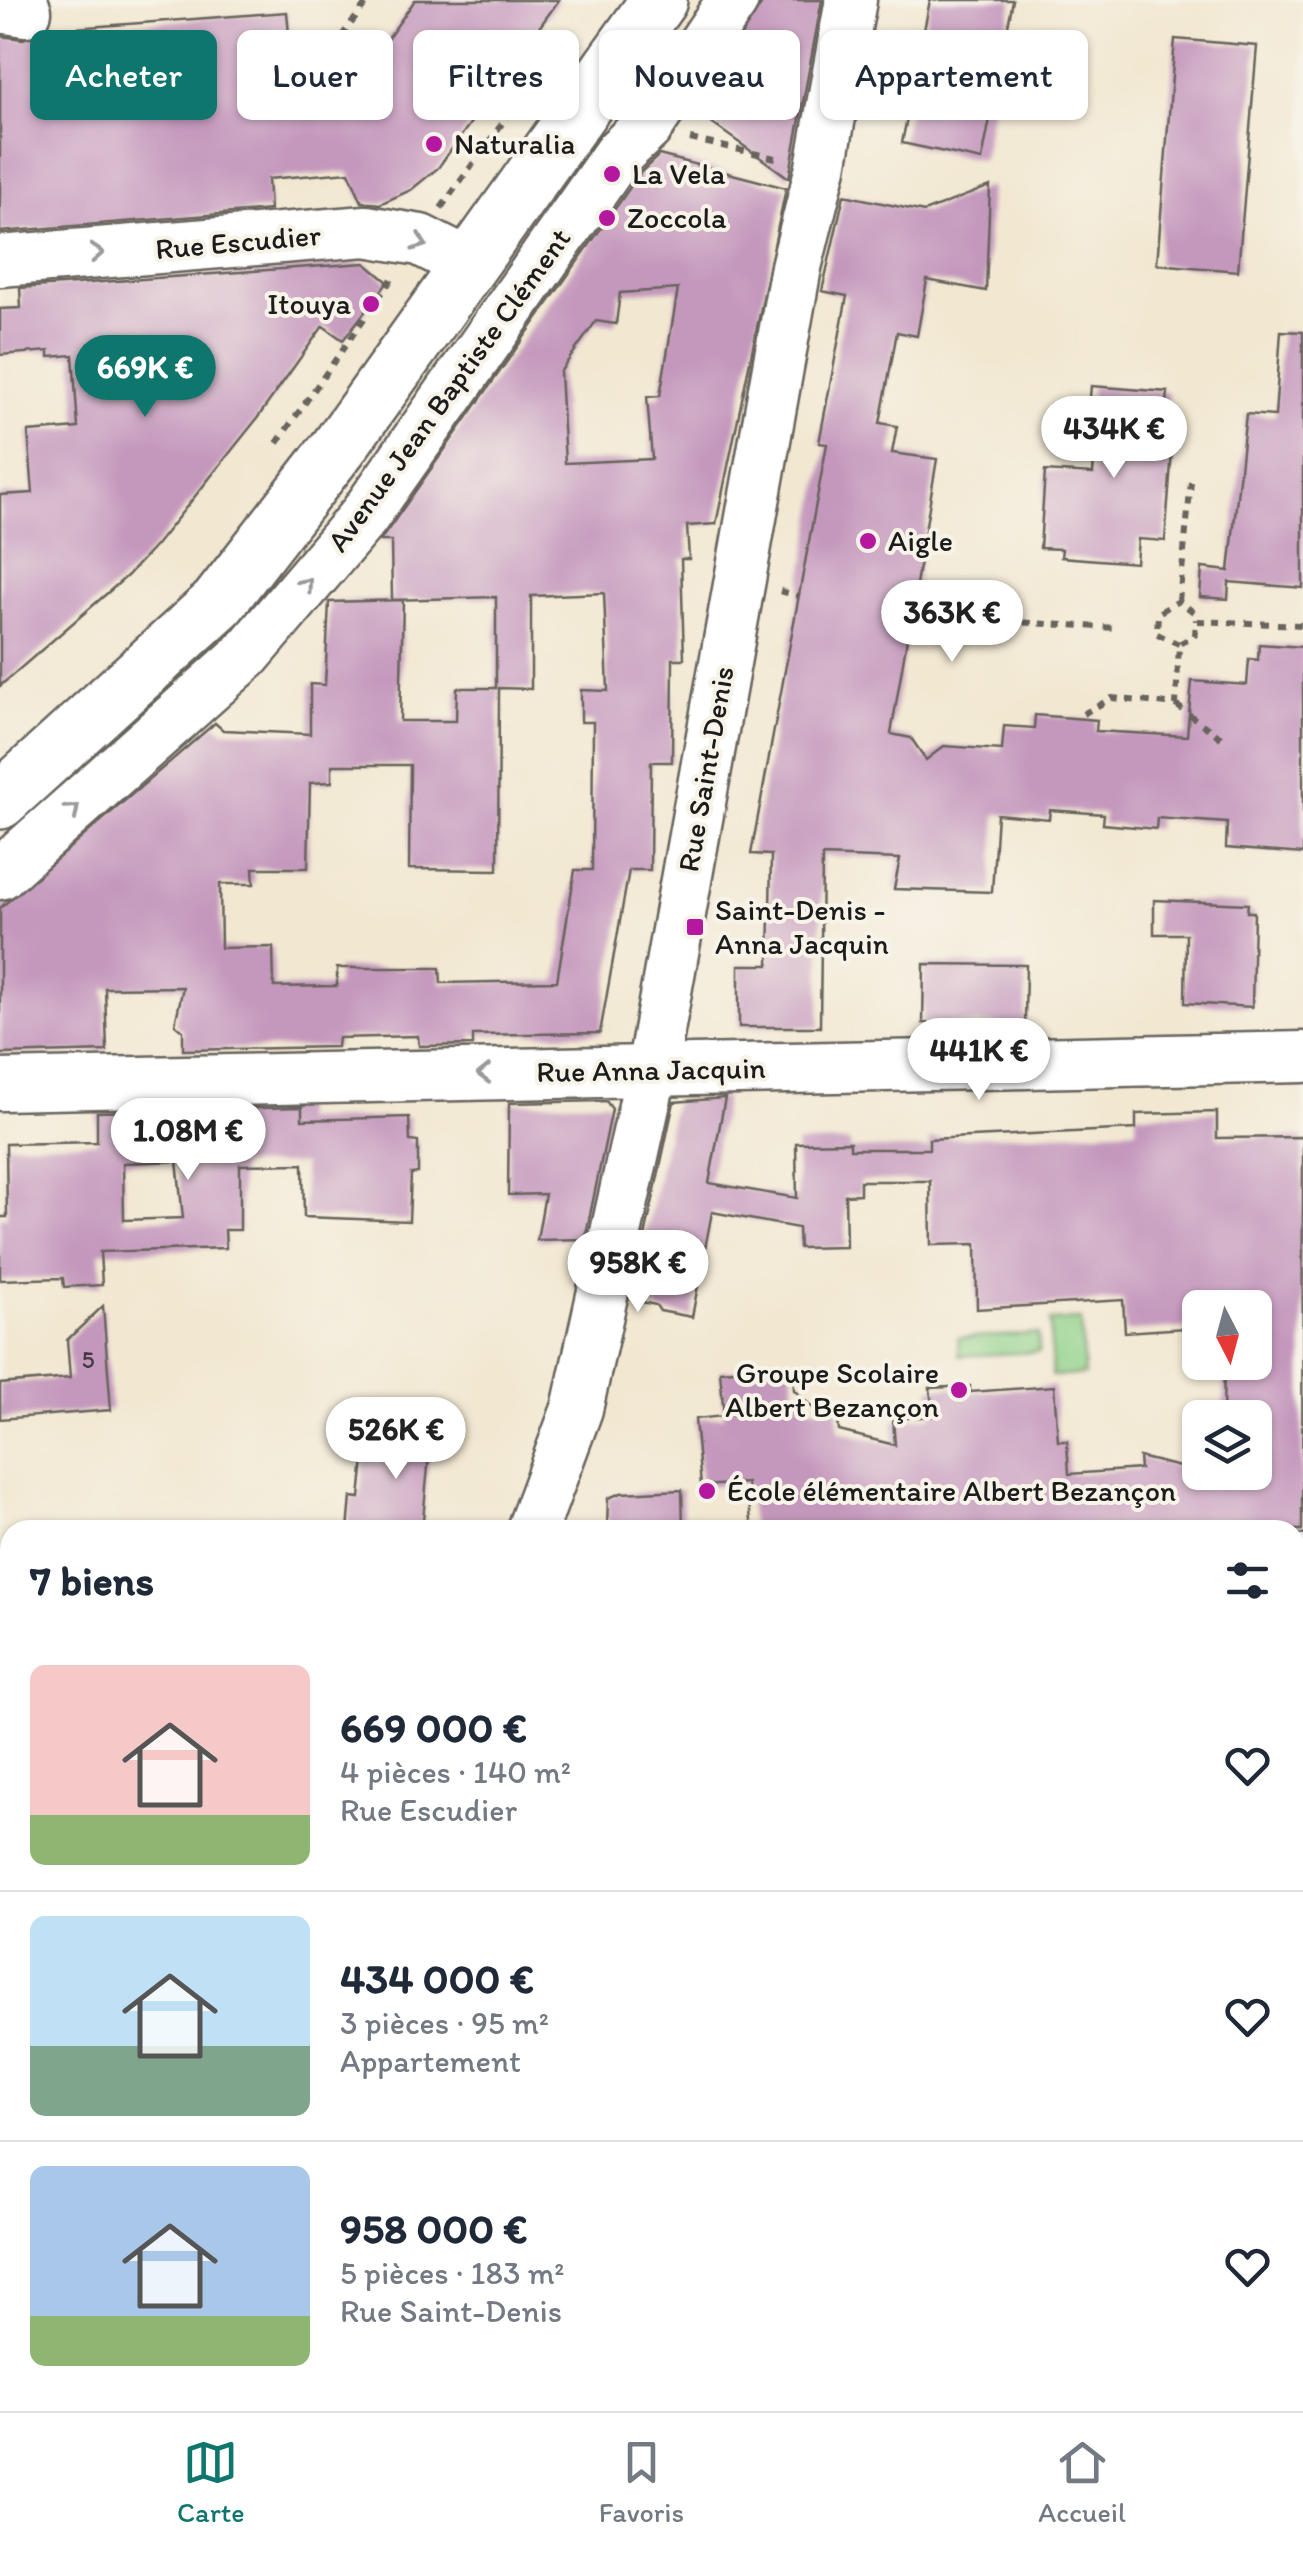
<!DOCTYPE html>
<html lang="fr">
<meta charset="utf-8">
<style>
:root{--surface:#fff;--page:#f6f6f7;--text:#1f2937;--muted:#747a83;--line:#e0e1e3;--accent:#0f766e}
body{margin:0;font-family:Itim,sans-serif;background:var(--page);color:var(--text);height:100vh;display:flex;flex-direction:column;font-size:38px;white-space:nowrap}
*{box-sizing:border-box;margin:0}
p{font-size:32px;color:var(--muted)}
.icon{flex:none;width:55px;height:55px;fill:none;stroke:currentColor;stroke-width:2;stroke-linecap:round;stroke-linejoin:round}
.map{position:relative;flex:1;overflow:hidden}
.sheet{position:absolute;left:0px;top:1520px;width:1305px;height:892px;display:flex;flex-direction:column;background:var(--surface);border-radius:30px 30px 0 0;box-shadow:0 2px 8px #0004}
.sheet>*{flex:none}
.banner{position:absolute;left:30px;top:30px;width:1245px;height:90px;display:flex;gap:20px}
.needle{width:65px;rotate:174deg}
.tools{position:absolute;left:1182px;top:1290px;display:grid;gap:20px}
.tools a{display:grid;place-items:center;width:90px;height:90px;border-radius:15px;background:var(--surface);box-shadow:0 2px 8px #0004;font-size:50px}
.price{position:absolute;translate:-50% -85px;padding:0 22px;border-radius:35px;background:#fff;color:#222;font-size:32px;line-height:65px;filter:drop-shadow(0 2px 5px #0008)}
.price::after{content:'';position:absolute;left:50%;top:60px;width:30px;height:22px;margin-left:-15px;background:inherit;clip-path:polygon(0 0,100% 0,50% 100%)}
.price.active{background:var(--accent);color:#fff}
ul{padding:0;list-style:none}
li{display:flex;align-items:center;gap:30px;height:250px;padding:0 30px}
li+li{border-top:2px solid var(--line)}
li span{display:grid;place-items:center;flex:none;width:280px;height:200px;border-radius:15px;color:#555}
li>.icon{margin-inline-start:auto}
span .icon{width:120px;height:120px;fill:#fffc;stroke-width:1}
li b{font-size:42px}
h2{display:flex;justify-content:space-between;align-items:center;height:120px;padding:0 30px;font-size:42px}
.chip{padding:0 35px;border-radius:15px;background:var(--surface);box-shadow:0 2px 8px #0004;font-size:35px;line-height:90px}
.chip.active{background:var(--accent);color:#fff}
.menu{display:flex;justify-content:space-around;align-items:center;height:140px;border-top:2px solid var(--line);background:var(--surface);font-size:28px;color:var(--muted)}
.menu a{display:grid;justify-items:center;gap:5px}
.menu .active{color:var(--accent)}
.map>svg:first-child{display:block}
.green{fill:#8fd189;stroke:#567652;stroke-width:2.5}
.building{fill:#c498bd;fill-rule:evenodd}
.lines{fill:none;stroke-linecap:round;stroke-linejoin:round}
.minor-casing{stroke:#67635c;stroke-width:55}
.major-casing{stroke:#67635c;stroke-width:60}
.path{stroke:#67635c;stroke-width:6;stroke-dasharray:8 8;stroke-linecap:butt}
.minor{stroke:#fff;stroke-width:50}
.major{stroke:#fff;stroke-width:55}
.oneway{stroke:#999}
.poi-dot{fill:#b5179e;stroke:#f7f3e8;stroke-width:4}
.labels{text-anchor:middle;stroke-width:8;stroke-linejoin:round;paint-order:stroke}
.number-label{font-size:25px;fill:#463b44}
.poi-label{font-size:30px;fill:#1c1c1c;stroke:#f7f3e8;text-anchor:start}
.street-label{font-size:30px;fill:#1c1c1c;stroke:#f7f3e8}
</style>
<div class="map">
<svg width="1303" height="2411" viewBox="0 0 1303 2411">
<rect width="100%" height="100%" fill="#f7f3e8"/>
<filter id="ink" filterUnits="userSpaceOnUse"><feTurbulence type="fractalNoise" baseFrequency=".01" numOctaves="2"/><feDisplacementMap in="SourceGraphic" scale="20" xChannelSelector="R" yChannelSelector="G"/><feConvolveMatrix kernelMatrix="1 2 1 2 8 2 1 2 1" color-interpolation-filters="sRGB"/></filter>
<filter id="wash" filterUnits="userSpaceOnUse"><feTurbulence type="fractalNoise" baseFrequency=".0048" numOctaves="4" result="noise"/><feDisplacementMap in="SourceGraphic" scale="40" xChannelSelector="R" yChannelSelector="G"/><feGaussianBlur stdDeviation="2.25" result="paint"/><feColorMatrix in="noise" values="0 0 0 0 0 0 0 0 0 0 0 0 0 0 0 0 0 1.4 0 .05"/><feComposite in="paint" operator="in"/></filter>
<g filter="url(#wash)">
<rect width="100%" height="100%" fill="#f2e8d2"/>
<g class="green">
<path d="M 1081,1320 L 1084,1375 L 1052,1376 L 1050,1321 Z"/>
<path d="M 1038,1334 L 1039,1352 L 959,1356 L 958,1338 Z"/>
</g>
<g id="blocks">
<g class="building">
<path d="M 415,0 L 559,0 L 438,168 L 411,190 L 380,204 L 362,202 L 349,172 L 268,179 L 270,210 L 0,232 L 0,36 L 23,39 L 48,30 L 287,12 L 295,100 L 332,98 L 360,78 Z"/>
<path d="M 764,0 L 822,0 L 789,178 L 693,110 Z"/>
<path d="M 930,0 L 1013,0 L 982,160 L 902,143 Z"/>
<path d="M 1175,39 L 1257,46 L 1238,271 L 1157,264 Z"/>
<path d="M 659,155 L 786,188 L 716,524 L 687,526 L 689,559 L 681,559 L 684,659 L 673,659 L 672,762 L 651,762 L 650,870 L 629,870 L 600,1033 L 473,1035 L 473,1045 L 419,1046 L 418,1036 L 338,1038 L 337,1047 L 183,1050 L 183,1031 L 175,1024 L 183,987 L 105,988 L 107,1051 L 0,1054 L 0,908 L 215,723 L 223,730 L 310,734 L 310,684 L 325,685 L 329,602 L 403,600 L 400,721 L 456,721 L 457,688 L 496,688 L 496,597 L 392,600 L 391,541 L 380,541 L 641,172 ZM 678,289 L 660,396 L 647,397 L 652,459 L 565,463 L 560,372 L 596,321 L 616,324 L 620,293 ZM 604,593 L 608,691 L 581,690 L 581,722 L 593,722 L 592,870 L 575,870 L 557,981 L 441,983 L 440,968 L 337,968 L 337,986 L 274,987 L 273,947 L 221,948 L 220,884 L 254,884 L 253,868 L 308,868 L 310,783 L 332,782 L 332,765 L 410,765 L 409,869 L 498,870 L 499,688 L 531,689 L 531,596 Z"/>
<path d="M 990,186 L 986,291 L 927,280 L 917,336 L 897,332 L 880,423 L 897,426 L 892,453 L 937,459 L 891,734 L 911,738 L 926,760 L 944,746 L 1002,750 L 1004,726 L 1034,728 L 1035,715 L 1097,720 L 1096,731 L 1187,736 L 1192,681 L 1247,685 L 1249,659 L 1258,660 L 1259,644 L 1303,647 L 1303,854 L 1226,848 L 1227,823 L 1157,818 L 1156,829 L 1103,824 L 1104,814 L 1050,810 L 1049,819 L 997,814 L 992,892 L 894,889 L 900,859 L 822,856 L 820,1027 L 739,1027 L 739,965 L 769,965 L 771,855 L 751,854 L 827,444 L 819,443 L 847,296 L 822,291 L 844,195 L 924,212 Z"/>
<path d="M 365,263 L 388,282 L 343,340 L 323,326 L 256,420 L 156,545 L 127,576 L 0,686 L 0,495 L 33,493 L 28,432 L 78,428 L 73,355 L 49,357 L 49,351 L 0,355 L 0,309 L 21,308 L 20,288 Z"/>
<path d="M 1281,331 L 1303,332 L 1303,588 L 1229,582 L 1228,599 L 1200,597 L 1202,568 L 1229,571 L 1246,414 L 1275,416 Z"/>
<path d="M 1091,386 L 1168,392 L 1165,424 L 1174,425 L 1165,541 L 1138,539 L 1136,563 L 1061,557 L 1062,549 L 1040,548 L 1045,471 L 1093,474 L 1097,420 L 1088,419 Z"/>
<path d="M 1154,900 L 1248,904 L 1247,912 L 1254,912 L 1252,1007 L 1185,1003 L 1186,934 L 1154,934 Z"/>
<path d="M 924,964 L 1026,965 L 1025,1024 L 923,1023 Z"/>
<path d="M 725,1098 L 709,1183 L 797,1198 L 796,1143 L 850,1142 L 850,1149 L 929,1149 L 929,1139 L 1136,1129 L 1136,1114 L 1217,1112 L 1217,1138 L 1303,1137 L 1302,1530 L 752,1530 L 747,1483 L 701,1486 L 695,1419 L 724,1416 L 720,1371 L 792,1366 L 794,1390 L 813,1408 L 837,1407 L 839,1431 L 895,1445 L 893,1419 L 933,1416 L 930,1388 L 970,1386 L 970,1392 L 1054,1386 L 1058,1441 L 1067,1441 L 1069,1474 L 1140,1469 L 1139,1457 L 1200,1472 L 1255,1472 L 1255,1418 L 1223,1418 L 1224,1362 L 1255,1362 L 1255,1308 L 1200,1308 L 1200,1327 L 1125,1332 L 1123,1300 L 977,1309 L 976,1244 L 931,1245 L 930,1181 L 860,1181 L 860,1194 L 845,1195 L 846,1247 L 799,1248 L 798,1228 L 712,1212 L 692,1317 L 660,1311 L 656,1305 L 637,1301 L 640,1284 L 635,1283 L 674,1102 Z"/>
<path d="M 606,1101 L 612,1109 L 585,1239 L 537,1240 L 545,1194 L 508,1195 L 509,1103 Z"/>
<path d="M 302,1107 L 302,1120 L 409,1117 L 410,1141 L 418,1142 L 418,1173 L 411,1174 L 409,1221 L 304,1217 L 303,1164 L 240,1165 L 240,1230 L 225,1230 L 226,1248 L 100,1252 L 102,1285 L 64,1287 L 63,1278 L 0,1280 L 0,1217 L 7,1217 L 6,1144 L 97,1142 L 97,1112 ZM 177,1161 L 183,1218 L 124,1220 L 123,1163 Z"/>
<path d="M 103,1306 L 111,1410 L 0,1419 L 0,1384 L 70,1378 L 67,1340 Z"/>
<path d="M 401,1411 L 433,1414 L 422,1530 L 348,1530 L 351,1497 L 360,1498 L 364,1459 L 396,1462 Z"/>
<path d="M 682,1490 L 683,1530 L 607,1530 L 608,1498 L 621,1493 Z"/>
</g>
</g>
</g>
<g filter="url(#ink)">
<use href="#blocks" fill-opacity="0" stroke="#67635c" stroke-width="2.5"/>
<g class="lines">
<g class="minor-casing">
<g id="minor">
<path d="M 0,7 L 26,11"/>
<path d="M 0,261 L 366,231 L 420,240 L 469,265"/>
<path d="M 0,874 L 246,655 L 364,516 L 619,153 L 647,127 L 733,0"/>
<path d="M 0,1085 L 1303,1057"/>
<path d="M 532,1530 L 577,1409 L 652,1070 L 796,267 L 821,167 L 851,0"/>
<path d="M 1295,1561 L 1303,1561"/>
<path d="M 0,1922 L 10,2040"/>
<path d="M 0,2112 L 10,2116"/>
<path d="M 0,2214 L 10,2205"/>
<path d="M 387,2411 L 387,2402"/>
</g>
</g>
<g class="major-casing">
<path id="major" d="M 0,801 L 218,603 L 339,447 L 659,0"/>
</g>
<g class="path">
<path d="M 322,62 L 369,0"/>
<path d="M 690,139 L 780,159"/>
<path d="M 441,208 L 540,71"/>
<path d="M 277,443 L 394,276"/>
<path d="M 780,591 L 799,596"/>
<path d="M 1179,601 L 1191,482"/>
<path d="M 912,616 L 1117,628"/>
<path d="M 1179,644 L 1157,634 L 1158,613 L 1179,601 L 1196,614 L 1196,621"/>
<path d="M 1176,705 L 1224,740"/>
<path d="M 1083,714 L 1112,698 L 1176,705 L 1179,644 L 1195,635 L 1196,621 L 1303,625"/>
</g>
<use href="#minor" class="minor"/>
<use href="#major" class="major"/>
</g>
<defs><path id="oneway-chevron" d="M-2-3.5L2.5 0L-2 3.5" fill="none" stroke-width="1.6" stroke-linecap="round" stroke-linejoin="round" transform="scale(2.5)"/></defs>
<g class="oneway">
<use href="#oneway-chevron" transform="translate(420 243) rotate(20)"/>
<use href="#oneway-chevron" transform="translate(97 253) rotate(-4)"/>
<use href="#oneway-chevron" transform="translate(306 584) rotate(-50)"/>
<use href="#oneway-chevron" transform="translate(73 810) rotate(-41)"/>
<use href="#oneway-chevron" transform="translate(484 1074) rotate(179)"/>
</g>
</g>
<g class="poi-dot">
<circle cx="434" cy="144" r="10"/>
<circle cx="612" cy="174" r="10"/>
<circle cx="607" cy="218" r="10"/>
<circle cx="371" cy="304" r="10"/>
<circle cx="868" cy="541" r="10"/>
<rect x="685" y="917" width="20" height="20" rx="5"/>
<circle cx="959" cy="1390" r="10"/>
<circle cx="707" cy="1491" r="10"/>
</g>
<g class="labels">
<g class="number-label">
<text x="88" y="1368">5</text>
</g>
<g class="poi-label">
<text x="454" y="154">Naturalia</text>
<text x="632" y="184">La Vela</text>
<text x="627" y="228">Zoccola</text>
<text x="351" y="314" text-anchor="end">Itouya</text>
<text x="888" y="551">Aigle</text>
<text x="715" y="920">Saint-Denis -<tspan x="715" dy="34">Anna Jacquin</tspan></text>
<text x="939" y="1383" text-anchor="end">Groupe Scolaire<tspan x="939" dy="34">Albert Bezançon</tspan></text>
<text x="727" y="1501">École élémentaire Albert Bezançon</text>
</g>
<g class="street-label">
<text transform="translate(238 242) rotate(-5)" y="10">Rue Escudier</text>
<text transform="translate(449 390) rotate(-54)" y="10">Avenue Jean Baptiste Clément</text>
<text transform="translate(706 769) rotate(-80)" y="10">Rue Saint-Denis</text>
<text transform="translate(651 1070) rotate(-1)" y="10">Rue Anna Jacquin</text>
</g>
</g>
</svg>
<div class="tools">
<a><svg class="needle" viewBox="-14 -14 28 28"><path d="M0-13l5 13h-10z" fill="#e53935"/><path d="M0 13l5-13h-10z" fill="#747a83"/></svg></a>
<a><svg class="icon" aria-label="layers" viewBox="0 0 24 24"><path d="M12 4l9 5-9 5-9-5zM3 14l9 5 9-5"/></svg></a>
</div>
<b class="price active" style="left:145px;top:420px">669K €</b>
<b class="price" style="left:1114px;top:481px">434K €</b>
<b class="price" style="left:952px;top:665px">363K €</b>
<b class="price" style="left:979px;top:1103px">441K €</b>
<b class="price" style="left:188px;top:1183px">1.08M €</b>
<b class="price" style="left:638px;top:1315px">958K €</b>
<b class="price" style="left:396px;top:1482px">526K €</b>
<div class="banner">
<a class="chip active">Acheter</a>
<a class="chip">Louer</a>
<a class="chip">Filtres</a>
<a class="chip">Nouveau</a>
<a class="chip">Appartement</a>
</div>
<section class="sheet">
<h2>7 biens<svg class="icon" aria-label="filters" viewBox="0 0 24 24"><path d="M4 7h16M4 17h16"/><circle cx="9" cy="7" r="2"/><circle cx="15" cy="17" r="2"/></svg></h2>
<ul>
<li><span style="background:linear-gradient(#f6c9c9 75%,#8fb573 0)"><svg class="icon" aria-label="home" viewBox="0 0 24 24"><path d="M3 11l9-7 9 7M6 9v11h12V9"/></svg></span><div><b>669 000 €</b><p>4 pièces · 140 m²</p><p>Rue Escudier</p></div><svg class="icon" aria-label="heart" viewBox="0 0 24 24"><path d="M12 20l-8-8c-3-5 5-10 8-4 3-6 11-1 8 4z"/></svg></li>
<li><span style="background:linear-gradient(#bfe0f5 65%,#7fa58c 0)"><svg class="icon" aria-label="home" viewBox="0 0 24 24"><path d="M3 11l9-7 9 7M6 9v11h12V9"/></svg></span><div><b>434 000 €</b><p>3 pièces · 95 m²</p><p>Appartement</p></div><svg class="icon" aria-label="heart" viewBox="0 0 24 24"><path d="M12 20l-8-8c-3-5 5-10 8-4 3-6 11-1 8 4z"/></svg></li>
<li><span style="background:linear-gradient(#a9c7e8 75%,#8fb573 0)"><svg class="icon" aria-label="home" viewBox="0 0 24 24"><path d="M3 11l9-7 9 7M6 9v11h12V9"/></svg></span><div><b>958 000 €</b><p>5 pièces · 183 m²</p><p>Rue Saint-Denis</p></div><svg class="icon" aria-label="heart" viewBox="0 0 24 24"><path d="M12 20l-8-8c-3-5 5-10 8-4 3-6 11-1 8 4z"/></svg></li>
</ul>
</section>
</div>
<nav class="menu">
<a class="active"><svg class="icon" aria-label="map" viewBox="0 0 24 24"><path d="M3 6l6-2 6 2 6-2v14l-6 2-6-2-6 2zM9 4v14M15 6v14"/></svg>Carte</a>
<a><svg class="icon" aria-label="saved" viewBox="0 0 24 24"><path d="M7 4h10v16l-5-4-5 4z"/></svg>Favoris</a>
<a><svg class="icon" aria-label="home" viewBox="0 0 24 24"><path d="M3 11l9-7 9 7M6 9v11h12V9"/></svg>Accueil</a>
</nav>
